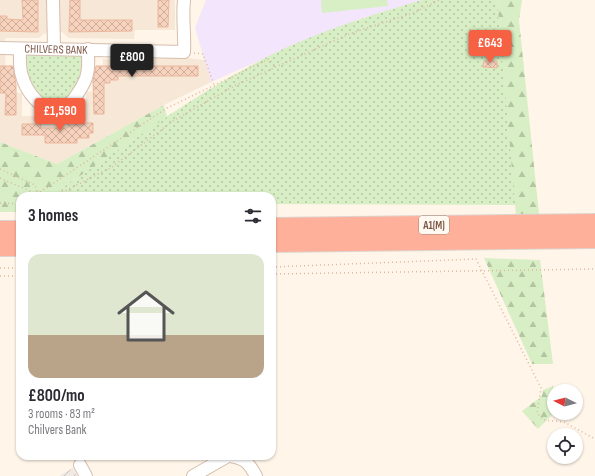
<!DOCTYPE html>
<meta charset="utf-8">
<style>
:root{--surface:#fff;--page:#f7f7f7;--text:#2b2b33;--muted:#7c7c81;--accent:#f56142}
body{margin:0;font-family:"Sofia Sans Condensed",sans-serif;background:var(--page);color:var(--text);height:100vh;display:flex;flex-direction:column;font-size:15px;white-space:nowrap}
*{box-sizing:border-box;margin:0}
p{font-size:13px;color:var(--muted)}
.icon{flex:none;width:22px;height:22px;fill:none;stroke:currentColor;stroke-width:2;stroke-linecap:round;stroke-linejoin:round}
.map{position:relative;flex:1;overflow:hidden}
.details{position:absolute;left:16px;top:192px;width:260px;height:268px;display:flex;flex-direction:column;background:var(--surface);border-radius:12px;box-shadow:0 1px 3px #0004}
.details>*{flex:none}
.needle{width:26px;rotate:276deg}
.controls{position:absolute;left:547px;top:384px;display:grid;gap:8px}
.controls a{display:grid;place-items:center;width:36px;height:36px;border-radius:50%;background:var(--surface);box-shadow:0 1px 3px #0004;font-size:20px}
.price{position:absolute;translate:-50% -34px;padding:0 9px;border-radius:4px;background:var(--accent);color:#fff;font-size:13px;line-height:26px;filter:drop-shadow(0 1px 2px #0008)}
.price::after{content:'';position:absolute;left:50%;top:24px;width:12px;height:9px;margin-left:-6px;background:inherit;clip-path:polygon(0 0,100% 0,50% 100%)}
.price.active{background:#222;color:#fff}
ul{padding:0;list-style:none}
li{display:grid;align-content:center;gap:8px;height:212px;padding:0 12px}
li span{display:grid;place-items:center;height:124px;border-radius:12px;color:#555}
li>.icon{margin-inline-start:auto}
span .icon{width:72px;height:72px;fill:#fffc;stroke-width:1}
li b{font-size:17px}
h2{display:flex;justify-content:space-between;align-items:center;height:48px;padding:0 12px;font-size:17px}
.map>svg:first-child{display:block}
.residential{fill:#f7e7d6}
.industrial{fill:url(#industrial-furrows)}
.education{fill:#f2e5fc}
.grass{fill:url(#grass-dots)}
.forest{fill:url(#forest-firs)}
.pitch{fill:#d8efc5}
.building{fill:url(#building-cross-hatch);stroke:#ecb79c}
.lines{fill:none;stroke-linecap:round;stroke-linejoin:round}
.minor-casing{stroke:#d5beaf;stroke-width:14}
.highway-casing{stroke:#ddd4cf;stroke-width:20}
.path{stroke:#deb59f;stroke-width:1.5;stroke-dasharray:1 3;stroke-linecap:butt}
.minor{stroke:#fff;stroke-width:12}
.highway{stroke:#ffb09a;stroke-width:18}
.labels{text-anchor:middle;stroke-width:3;stroke-linejoin:round;paint-order:stroke}
.shield{fill:#fff9f2;stroke:#a4897b;stroke-width:1}
.shield-label{font-size:11px;font-weight:bold;fill:#7d5948}
.street-label{font-size:12px;fill:#7d5948;stroke:#fff9f2}
</style>
<div class="map">
<svg width="595" height="476" viewBox="0 0 595 476">
<defs>
<pattern id="industrial-furrows" width="10" height="10" patternUnits="userSpaceOnUse"><rect width="10" height="10" fill="#f0e8e2"/><path d="M-1 1l2-2M0 10L10 0M9 11l2-2" fill="none" stroke="#c8bfb9"/></pattern>
<pattern id="grass-dots" width="8" height="8" patternUnits="userSpaceOnUse"><rect width="8" height="8" fill="#d8efc5"/><path d="M2 2h.1M6 6h.1" fill="none" stroke="#b4c5a2" stroke-width="1.8" stroke-linecap="round"/></pattern>
<pattern id="forest-firs" width="22" height="20" patternUnits="userSpaceOnUse"><rect width="22" height="20" fill="#d8efc5"/><path d="M5 1l3.5 6h-7zM16 11l3.5 6h-7z" fill="#b4c5a2"/></pattern>
<pattern id="building-cross-hatch" width="8" height="8" patternUnits="userSpaceOnUse"><rect width="8" height="8" fill="#f7d2bd"/><path d="M0 0l8 8M0 8l8-8" fill="none" stroke="#cdad9c"/></pattern>
</defs>
<rect width="100%" height="100%" fill="#fff5e9"/>
<path class="residential" d="M 0,0 L 175,0 L 175,30 L 135,30 L 134,39 L 69,38 L 62,32 L 45,33 L 39,38 L 5,38 L 6,92 L 22,93 L 22,116 L 86,116 L 86,92 L 103,91 L 103,59 L 186,58 L 205,60 L 211,82 L 164,105 L 57,164 L 0,142 Z"/>
<path class="industrial" d="M 73,468 L 77,476 L 59,476 Z"/>
<path class="education" d="M 206,0 L 422,0 L 360,19 L 272,55 L 211,82 L 195,28 Z"/>
<g class="grass">
<path d="M 422,0 L 497,0 L 516,205 L 272,204 L 272,196 L 58,196 L 62,188 C 130,142 197,92 271,55 C 319,31 371,15 422,0 Z"/>
<path d="M 25,55 L 82,55 L 86,73 L 70,102 L 48,104 L 24,78 Z"/>
</g>
<g class="forest">
<path d="M 497,0 L 522,0 L 519,20 L 539,214 L 516,215 Z"/>
<path d="M 164,105 L 167,117 L 62,188 L 58,196 L 20,196 L 20,212 L 0,212 L 0,142 L 57,164 Z"/>
<path d="M 484,258 L 540,260 L 553,364 L 532,364 Z"/>
<path d="M 553,386 L 552,415 L 538,429 L 522,411 L 542,396 L 543,390 Z"/>
</g>
<path class="pitch" d="M 321,0 L 387,0 L 388,6 L 322,13 Z"/>
<g class="building">
<path d="M 22,0 L 38,0 L 38,32 L 0,31 L 0,16 L 7,16 L 7,19 L 23,20 Z"/>
<path d="M 70,0 L 80,0 L 80,20 L 132,20 L 132,31 L 69,32 Z"/>
<path d="M 158,0 L 169,0 L 168,27 L 158,27 Z"/>
<path d="M 484,61 L 497,61 L 497,68 L 483,67 Z"/>
<path d="M 0,66 L 13,66 L 16,85 L 16,115 L 5,115 L 6,93 L 0,93 Z"/>
<path d="M 96,66 L 198,66 L 198,76 L 118,76 L 118,80 L 110,80 L 110,83 L 104,83 L 104,114 L 94,114 L 93,81 Z"/>
<path d="M 68,123 L 93,123 L 93,133 L 89,133 L 89,138 L 77,138 L 77,143 L 45,143 L 45,135 L 22,135 L 22,124 L 41,124 L 41,128 L 68,128 Z"/>
</g>
<g class="lines">
<g class="minor-casing">
<g id="minor">
<path d="M 53,0 L 54,48"/>
<path id="s1" d="M 0,48 L 184,52 C 185,34 182,18 184,0"/>
<path d="M 20,49 C 20,58 19,68 22,76 C 30,104 59,125 78,93 C 82,87 86,81 87,74 C 89,66 88,57 88,49"/>
<path d="M 230,456 C 245,458 249,463 256,476"/>
<path d="M 80,465 L 86,476"/>
<path d="M 193,476 L 228,456"/>
</g>
</g>
<g class="highway-casing">
<g id="highway">
<path d="M 272,227 L 595,223"/>
<path d="M 0,230 L 20,230"/>
<path d="M 272,243 L 595,239"/>
<path d="M 0,247 L 20,247"/>
</g>
</g>
<g class="path">
<path d="M 194,53 L 203,54 L 214,85"/>
<path d="M 0,169 L 35,185 L 38,196"/>
<path d="M 0,178 L 37,194 L 167,108 L 269,59 L 276,67"/>
<path d="M 55,196 L 112,167 L 173,121 L 234,86 L 349,34 L 416,12 L 439,0"/>
<path d="M 0,203 L 20,204"/>
<path d="M 272,267 L 476,259 L 541,388 L 537,413 L 544,420 L 564,422 L 595,439"/>
<path d="M 0,268 L 20,268"/>
<path d="M 272,274 L 595,269"/>
<path d="M 0,276 L 20,276"/>
</g>
<use href="#minor" class="minor"/>
<use href="#highway" class="highway"/>
</g>
<g class="labels">
<rect class="shield" x="419" y="216" width="30" height="18" rx="3"/>
<g class="shield-label">
<text x="434" y="229">A1(M)</text>
</g>
<g class="street-label">
<text dy="4" stroke="none"><textPath href="#s1" startOffset="56">CHILVERS BANK</textPath></text>
</g>
</g>
</svg>
<div class="controls">
<a><svg class="needle" viewBox="-14 -14 28 28"><path d="M0-13l5 13h-10z" fill="#e53935"/><path d="M0 13l5-13h-10z" fill="#7c7c81"/></svg></a>
<a><svg class="icon" aria-label="locate" viewBox="0 0 24 24"><circle cx="12" cy="12" r="6"/><path d="M12 2v4M12 18v4M2 12h4M18 12h4"/></svg></a>
</div>
<b class="price" style="left:490px;top:64px">£643</b>
<b class="price active" style="left:132px;top:78px">£800</b>
<b class="price" style="left:60px;top:132px">£1,590</b>
<section class="details">
<h2>3 homes<svg class="icon" aria-label="filters" viewBox="0 0 24 24"><path d="M4 7h16M4 17h16"/><circle cx="9" cy="7" r="2"/><circle cx="15" cy="17" r="2"/></svg></h2>
<ul>
<li><span style="background:linear-gradient(#dfe7d0 65%,#b9a48a 0)"><svg class="icon" aria-label="home" viewBox="0 0 24 24"><path d="M3 11l9-7 9 7M6 9v11h12V9"/></svg></span><div><b>£800/mo</b><p>3 rooms · 83 m²</p><p>Chilvers Bank</p></div></li>
</ul>
</section>
</div>
